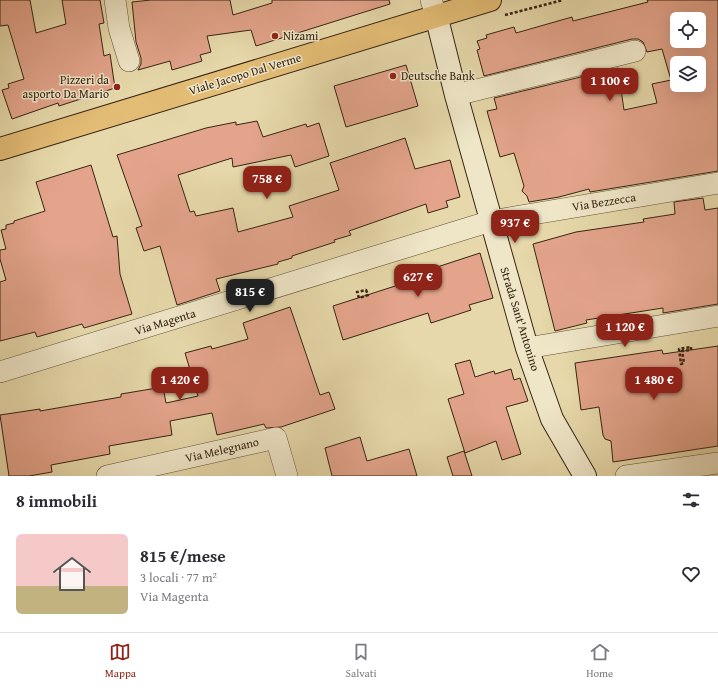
<!DOCTYPE html>
<html lang="it">
<meta charset="utf-8">
<style>
:root{--surface:#fff;--page:#f7f7f7;--text:#2b2b33;--muted:#7c7c81;--line:#e1e1e2;--accent:#8f2418}
body{margin:0;font-family:"Gentium Book Plus",serif;background:var(--page);color:var(--text);height:100vh;display:flex;flex-direction:column;font-size:15px;white-space:nowrap}
*{box-sizing:border-box;margin:0}
p{font-size:13px;color:var(--muted)}
.icon{flex:none;width:22px;height:22px;fill:none;stroke:currentColor;stroke-width:2;stroke-linecap:round;stroke-linejoin:round}
.map{position:relative;height:476px;overflow:hidden}
.panel{display:flex;flex-direction:column;background:var(--surface);flex:1}
.panel>*{flex:none}
.controls{position:absolute;left:670px;top:12px;display:grid;gap:8px}
.controls a{display:grid;place-items:center;width:36px;height:36px;border-radius:6px;background:var(--surface);box-shadow:0 4px 16px #0002;font-size:20px}
.price{position:absolute;translate:-50% -34px;padding:0 9px;border-radius:8px;background:var(--accent);color:#fff;font-size:13px;line-height:26px;filter:drop-shadow(0 1px 2px #0008)}
.price::after{content:'';position:absolute;left:50%;top:24px;width:12px;height:9px;margin-left:-6px;background:inherit;clip-path:polygon(0 0,100% 0,50% 100%)}
.price.current{background:#222;color:#fff}
ul{padding:0;list-style:none}
li{display:flex;align-items:center;gap:12px;height:100px;padding:0 16px}
li span{display:grid;place-items:center;flex:none;width:112px;height:80px;border-radius:6px;color:#555}
li>.icon{margin-inline-start:auto}
span .icon{width:48px;height:48px;fill:#fffc;stroke-width:1}
li b{font-size:17px}
h2{display:flex;justify-content:space-between;align-items:center;height:48px;padding:0 16px;font-size:17px}
.tabs{display:flex;justify-content:space-around;align-items:center;height:56px;border-top:1px solid var(--line);background:var(--surface);font-size:11px;color:var(--muted)}
.tabs a{display:grid;justify-items:center;gap:2px}
.tabs .current{color:var(--accent)}
.map>svg:first-child{display:block}
.building{fill:#e3a48b;stroke:#362412;fill-rule:evenodd}
.lines{fill:none;stroke-linecap:round;stroke-linejoin:round}
.minor-casing{stroke:#625138;stroke-width:22}
.secondary-casing{stroke:#362412;stroke-width:24}
.primary-casing{stroke:#362412;stroke-width:24}
.path{stroke:#362412;stroke-width:2.5;stroke-dasharray:3 2;stroke-linecap:butt}
.minor{stroke:#efe6c8;stroke-width:21}
.secondary{stroke:#efe6c8;stroke-width:22}
.primary{stroke:#e3bc75;stroke-width:22}
.poi-dot{fill:#8f2418;stroke:#efe6c8;stroke-width:1.5}
.labels{text-anchor:middle;stroke-width:3;stroke-linejoin:round;paint-order:stroke}
.poi-label{font-size:12px;fill:#362412;stroke:#efe6c8;text-anchor:start}
.street-label{font-size:12px;fill:#362412;stroke:#efe6c8}
</style>
<div class="map">
<svg width="718" height="476" viewBox="0 0 718 476">
<rect width="100%" height="100%" fill="#e6d8aa"/>
<filter id="stains"><feTurbulence type="fractalNoise" baseFrequency=".005" numOctaves="4"/><feColorMatrix values="0 0 0 0 .2 0 0 0 0 .09 0 0 0 0 .02 0 0 0 .5 -.17"/></filter>
<radialGradient id="worn" r=".72"><stop offset=".6" stop-color="#630" stop-opacity="0"/><stop offset="1" stop-color="#630" stop-opacity=".3"/></radialGradient>
<g class="building">
<path d="M 0,0 L 30,0 L 36,33 L 66,24 L 62,0 L 100,0 L 104,23 L 99,24 L 104,56 L 110,54 L 115,88 L 59,106 L 58,103 L 12,119 L 2,90 L 9,88 L 8,84 L 24,79 L 8,25 L 0,26 Z"/>
<path d="M 151,0 L 230,0 L 233,15 L 272,3 L 272,0 L 389,0 L 390,4 L 256,46 L 251,30 L 207,36 L 211,52 L 200,55 L 202,61 L 172,70 L 170,61 L 138,70 L 141,64 L 141,58 L 136,42 L 132,2 Z"/>
<path d="M 647,0 L 718,0 L 718,171 L 590,192 L 589,189 L 559,197 L 529,202 L 527,196 L 522,191 L 524,186 L 514,153 L 500,157 L 487,111 L 497,109 L 494,98 L 618,68 L 624,110 L 657,103 L 652,84 L 671,80 L 662,49 L 647,52 L 643,42 L 638,39 L 632,39 L 484,76 L 477,50 L 480,49 L 477,41 L 487,38 L 486,35 L 514,27 L 516,33 L 572,17 L 573,21 L 648,2 ZM 677,19 L 699,19 L 699,41 L 677,41 ZM 677,63 L 699,63 L 699,85 L 677,85 Z"/>
<path d="M 406,65 L 418,106 L 346,127 L 334,86 Z"/>
<path d="M 257,121 L 263,137 L 306,124 L 307,127 L 319,123 L 329,156 L 295,167 L 291,155 L 233,167 L 232,158 L 178,175 L 190,212 L 194,211 L 196,216 L 233,208 L 238,232 L 293,217 L 289,206 L 339,190 L 330,163 L 405,138 L 415,169 L 450,160 L 460,197 L 446,201 L 448,207 L 428,213 L 426,204 L 349,231 L 351,235 L 334,240 L 335,242 L 292,256 L 292,258 L 278,262 L 278,264 L 216,279 L 220,291 L 177,305 L 160,246 L 144,251 L 136,228 L 142,226 L 117,155 L 206,128 L 236,122 L 236,125 Z"/>
<path d="M 91,165 L 113,237 L 117,236 L 120,274 L 132,314 L 84,328 L 82,324 L 37,337 L 35,332 L 0,341 L 0,282 L 6,280 L 0,259 L 0,250 L 6,249 L 1,230 L 6,229 L 6,225 L 14,223 L 14,221 L 45,211 L 36,182 Z"/>
<path d="M 703,198 L 705,210 L 718,208 L 718,304 L 663,313 L 663,308 L 586,320 L 587,323 L 555,331 L 533,244 L 576,232 L 644,222 L 643,219 L 675,214 L 674,202 Z"/>
<path d="M 480,253 L 493,298 L 469,305 L 471,310 L 431,323 L 428,313 L 343,340 L 333,306 L 417,279 L 417,278 L 430,274 L 428,270 Z"/>
<path d="M 290,307 L 320,395 L 329,392 L 335,409 L 281,427 L 266,428 L 264,424 L 217,435 L 212,413 L 170,421 L 172,435 L 109,446 L 110,454 L 51,465 L 52,472 L 29,476 L 9,476 L 0,415 L 40,409 L 40,411 L 121,397 L 121,394 L 163,387 L 166,403 L 198,396 L 185,353 L 211,346 L 212,349 L 248,339 L 243,323 Z"/>
<path d="M 718,346 L 718,446 L 613,462 L 611,441 L 605,439 L 603,435 L 599,407 L 581,410 L 575,363 L 662,350 L 663,354 Z"/>
<path d="M 470,360 L 475,377 L 494,371 L 495,374 L 511,369 L 514,380 L 520,378 L 528,401 L 506,407 L 521,454 L 502,460 L 496,441 L 465,453 L 448,399 L 464,394 L 455,364 Z"/>
<path d="M 360,437 L 367,461 L 409,449 L 417,476 L 332,476 L 325,448 Z"/>
<path d="M 464,451 L 472,476 L 453,476 L 447,457 Z"/>
</g>
<g class="lines">
<g class="minor-casing">
<g id="minor">
<path d="M 115,0 L 119,28 L 129,61"/>
<path d="M 431,0 L 436,15"/>
<path d="M 456,95 L 635,51"/>
<path d="M 527,348 L 718,316"/>
<path d="M 0,372 L 491,221 L 718,183"/>
<path d="M 107,476 L 276,438 L 287,476"/>
<path d="M 626,476 L 718,463"/>
</g>
</g>
<g class="secondary-casing">
<path id="secondary" d="M 436,15 L 456,95 L 527,348 L 552,419 L 585,476"/>
</g>
<g class="primary-casing">
<path id="primary" d="M 0,149 L 490,0"/>
</g>
<g class="path">
<path d="M 505,15 L 563,0"/>
<path d="M 366,290 L 368,295 L 359,298 L 357,292 Z"/>
<path d="M 691,347 L 691,350 L 682,351 L 684,363 L 681,364 L 679,349 Z"/>
</g>
<use href="#minor" class="minor"/>
<use href="#secondary" class="secondary"/>
<use href="#primary" class="primary"/>
</g>
<g class="poi-dot">
<circle cx="275" cy="36" r="4"/>
<circle cx="393" cy="76" r="4"/>
<circle cx="117" cy="87" r="4"/>
</g>
<g class="labels">
<g class="poi-label">
<text x="283" y="40">Nizami</text>
<text x="401" y="80">Deutsche Bank</text>
<text x="109" y="84" text-anchor="end">Pizzeri da<tspan x="109" dy="14">asporto Da Mario</tspan></text>
</g>
<g class="street-label">
<text transform="translate(245 74) rotate(-17)" y="4">Viale Jacopo Dal Verme</text>
<text transform="translate(604 202) rotate(-9)" y="4">Via Bezzecca</text>
<text transform="translate(520 319) rotate(73)" y="4">Strada Sant'Antonino</text>
<text transform="translate(165 322) rotate(-17)" y="4">Via Magenta</text>
<text transform="translate(222 450) rotate(-13)" y="4">Via Melegnano</text>
</g>
</g>
<rect width="100%" height="100%" filter="url(#stains)"/>
<rect width="100%" height="100%" fill="url(#worn)"/>
</svg>
<div class="controls">
<a><svg class="icon" aria-label="locate" viewBox="0 0 24 24"><circle cx="12" cy="12" r="6"/><path d="M12 2v4M12 18v4M2 12h4M18 12h4"/></svg></a>
<a><svg class="icon" aria-label="layers" viewBox="0 0 24 24"><path d="M12 4l9 5-9 5-9-5zM3 14l9 5 9-5"/></svg></a>
</div>
<b class="price" style="left:610px;top:102px">1 100 €</b>
<b class="price" style="left:267px;top:200px">758 €</b>
<b class="price" style="left:515px;top:244px">937 €</b>
<b class="price" style="left:418px;top:298px">627 €</b>
<b class="price current" style="left:250px;top:313px">815 €</b>
<b class="price" style="left:625px;top:348px">1 120 €</b>
<b class="price" style="left:180px;top:401px">1 420 €</b>
<b class="price" style="left:654px;top:401px">1 480 €</b>
</div>
<section class="panel">
<h2>8 immobili<svg class="icon" aria-label="filters" viewBox="0 0 24 24"><path d="M4 7h16M4 17h16"/><circle cx="9" cy="7" r="2"/><circle cx="15" cy="17" r="2"/></svg></h2>
<ul>
<li><span style="background:linear-gradient(#f6c9c9 65%,#c2b280 0)"><svg class="icon" aria-label="home" viewBox="0 0 24 24"><path d="M3 11l9-7 9 7M6 9v11h12V9"/></svg></span><div><b>815 €/mese</b><p>3 locali · 77 m²</p><p>Via Magenta</p></div><svg class="icon" aria-label="heart" viewBox="0 0 24 24"><path d="M12 20l-8-8c-3-5 5-10 8-4 3-6 11-1 8 4z"/></svg></li>
</ul>
</section>
<nav class="tabs">
<a class="current"><svg class="icon" aria-label="map" viewBox="0 0 24 24"><path d="M3 6l6-2 6 2 6-2v14l-6 2-6-2-6 2zM9 4v14M15 6v14"/></svg>Mappa</a>
<a><svg class="icon" aria-label="saved" viewBox="0 0 24 24"><path d="M7 4h10v16l-5-4-5 4z"/></svg>Salvati</a>
<a><svg class="icon" aria-label="home" viewBox="0 0 24 24"><path d="M3 11l9-7 9 7M6 9v11h12V9"/></svg>Home</a>
</nav>
